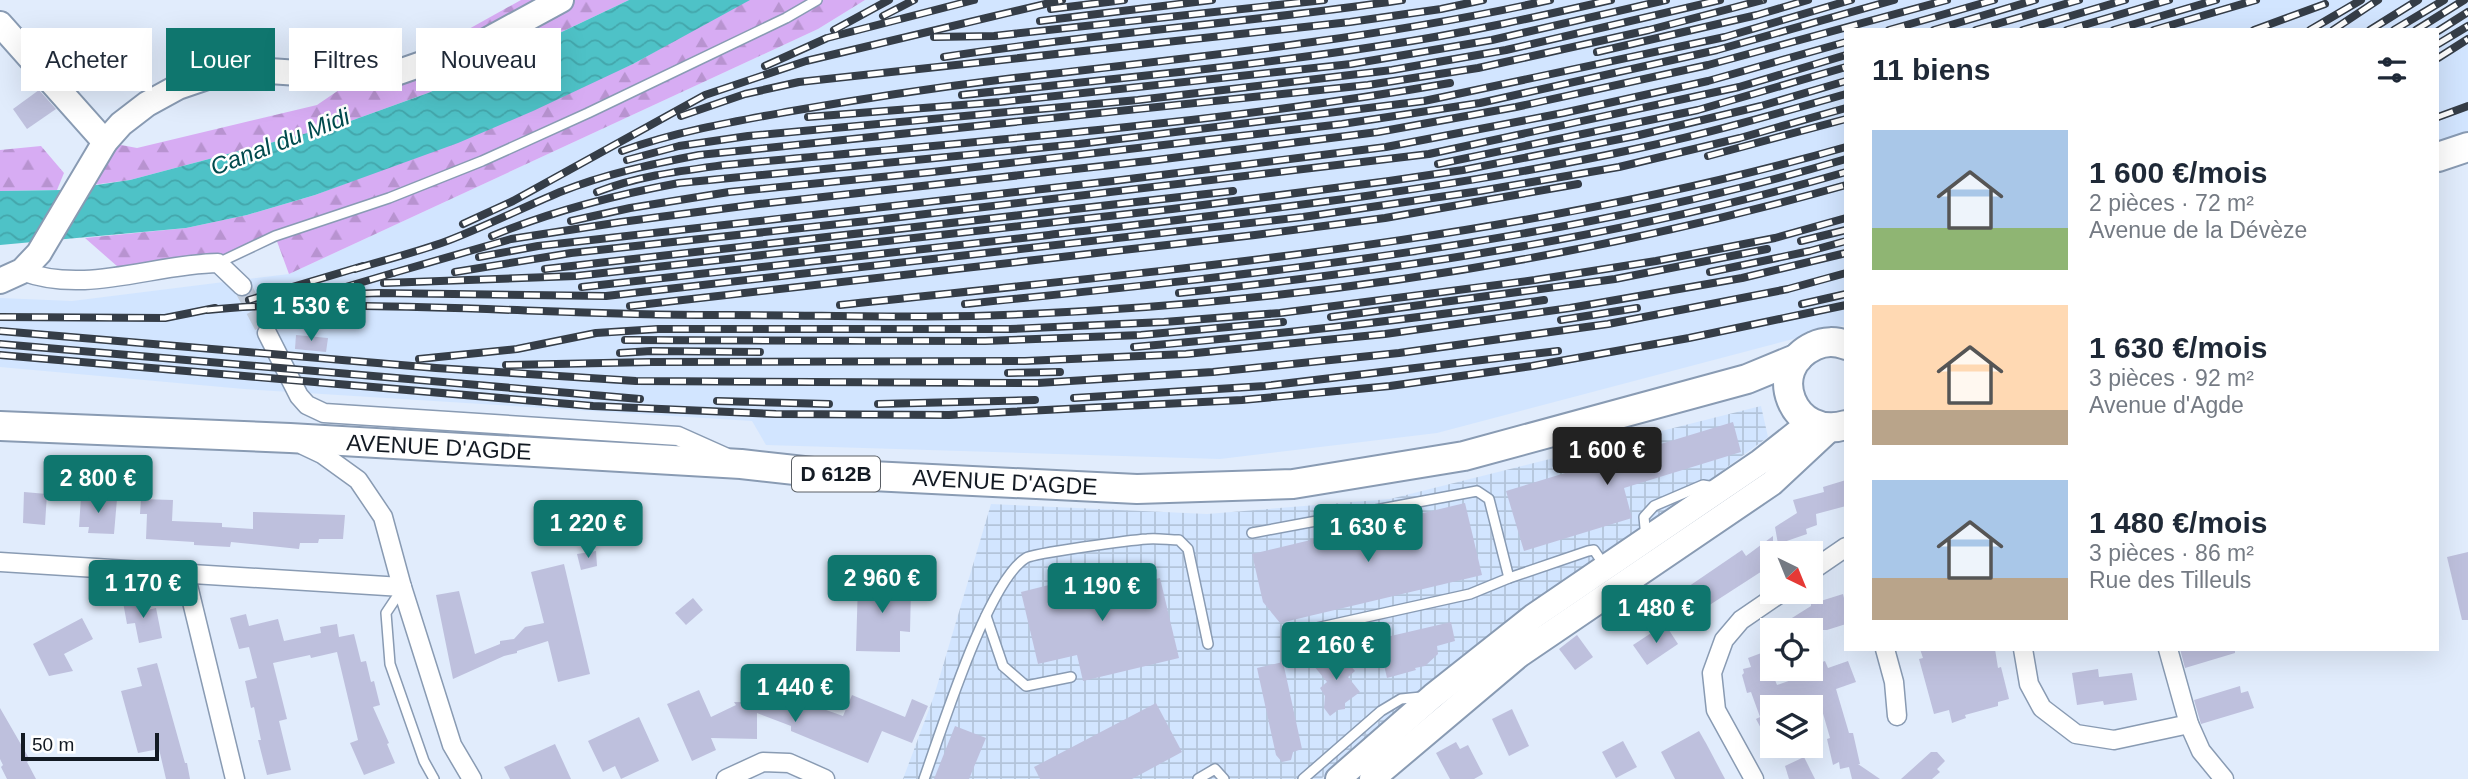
<!DOCTYPE html>
<html lang="fr">
<meta charset="utf-8">
<style>
:root{--surface:#fff;--page:#f6f6f7;--text:#1f2937;--muted:#747a83;--accent:#0f766e}
body{margin:0;font-family:Helvetica,sans-serif;background:var(--page);color:var(--text);height:100vh;display:flex;flex-direction:column;font-size:26px;white-space:nowrap}
*{box-sizing:border-box;margin:0}
p{font-size:23px;color:var(--muted)}
.icon{flex:none;width:38px;height:38px;fill:none;stroke:currentColor;stroke-width:2;stroke-linecap:round;stroke-linejoin:round}
.map{position:relative;flex:1;overflow:hidden}
.panel{position:absolute;left:1844px;top:28px;width:595px;height:623px;display:flex;flex-direction:column;background:var(--surface);border-radius:0px;box-shadow:0 7px 28px #0002}
.panel>*{flex:none}
.top-card{position:absolute;left:21px;top:28px;width:665px;height:63px;display:flex;gap:14px}
.needle{width:46px;rotate:137deg}
.tools{position:absolute;left:1760px;top:541px;display:grid;gap:14px}
.tools a{display:grid;place-items:center;width:63px;height:63px;border-radius:0px;background:var(--surface);box-shadow:0 7px 28px #0002;font-size:35px}
.scale{position:absolute;left:21px;bottom:18px;width:138px;box-sizing:border-box;padding-left:7px;border:4px solid #131a23;border-top:0;font-size:19px;line-height:24px;white-space:nowrap;color:#131a23;-webkit-text-stroke:5px #fff;paint-order:stroke}
.price{position:absolute;translate:-50% -60px;padding:0 16px;border-radius:7px;background:var(--accent);color:#fff;font-size:23px;line-height:46px;filter:drop-shadow(0 2px 4px #0008)}
.price::after{content:'';position:absolute;left:50%;top:42px;width:21px;height:16px;margin-left:-10px;background:inherit;clip-path:polygon(0 0,100% 0,50% 100%)}
.price.active{background:#222;color:#fff}
ul{padding:0;list-style:none}
li{display:flex;align-items:center;gap:21px;height:175px;padding:0 28px}
li span{display:grid;place-items:center;flex:none;width:196px;height:140px;border-radius:0px;color:#555}
li>.icon{margin-inline-start:auto}
span .icon{width:84px;height:84px;fill:#fffc;stroke-width:1}
li b{font-size:30px}
h2{display:flex;justify-content:space-between;align-items:center;height:84px;padding:0 28px;font-size:30px}
.tag{padding:0 24px;border-radius:0px;background:var(--surface);box-shadow:0 7px 28px #0002;font-size:24px;line-height:63px}
.tag.active{background:var(--accent);color:#fff}
.map>svg:first-child{display:block}
.built{fill:#d2e5ff}
.industrial{fill:url(#industrial-grid)}
.forest{fill:url(#forest-firs)}
.water{fill:url(#water-waves)}
.building{fill:#bec0dd}
.lines{fill:none;stroke-linecap:round;stroke-linejoin:round}
.street-tunnel{stroke:#c2ccdb;stroke-width:18;stroke-dasharray:18 9;stroke-linecap:butt}
.lane-casing{stroke:#899bb3;stroke-width:12}
.street-casing{stroke:#899bb3;stroke-width:21}
.secondary-casing{stroke:#899bb3;stroke-width:28}
.primary-casing{stroke:#899bb3;stroke-width:32}
.lane{stroke:#fff;stroke-width:9}
.street{stroke:#fff;stroke-width:18}
.secondary{stroke:#fff;stroke-width:24}
.primary{stroke:#fff;stroke-width:28}
.rail-casing{stroke:#353d47;stroke-width:8}
.rail{stroke:#fff;stroke-width:5;stroke-dasharray:16;stroke-linecap:butt}
.labels{text-anchor:middle;stroke-width:5;stroke-linejoin:round;paint-order:stroke}
.shield{fill:#fff;stroke:#5a5f65;stroke-width:2}
.shield-label{font-size:21px;font-weight:bold;fill:#131a23}
.street-label{font-size:23px;fill:#131a23;stroke:#fff}
.water-label{font-size:24px;font-style:italic;fill:#004a4d;stroke:#fff}
</style>
<div class="map">
<svg width="2468" height="779" viewBox="0 0 2468 779">
<defs>
<pattern id="industrial-grid" width="8" height="8" patternUnits="userSpaceOnUse" patternTransform="scale(1.75)"><rect width="8" height="8" fill="#d2e5ff"/><path d="M0 4h8M4 0v8" fill="none" stroke="#b3c4da"/></pattern>
<pattern id="forest-firs" width="22" height="20" patternUnits="userSpaceOnUse" patternTransform="scale(1.75)"><rect width="22" height="20" fill="#d7acf3"/><path d="M5 1l3.5 6h-7zM16 11l3.5 6h-7z" fill="#b893d0"/></pattern>
<pattern id="water-waves" width="16" height="10" patternUnits="userSpaceOnUse" patternTransform="scale(1.75)"><rect width="16" height="10" fill="#4ec2c7"/><path d="M0 5q4-4 8 0t8 0" fill="none" stroke="#43a6ab"/></pattern>
</defs>
<rect width="100%" height="100%" fill="#e1ecfc"/>
<path class="built" d="M 865,0 L 2468,0 L 2468,131 L 2438,141 L 2438,30 L 1846,30 L 1846,325 L 1437,433 L 1220,459 L 766,445 L 752,421 L 244,389 L 0,367 L 0,298 L 72,301 L 289,274 L 818,29 Z"/>
<path class="industrial" d="M 1761,406 L 1768,437 L 1426,689 L 1321,779 L 903,779 L 934,696 L 991,504 L 1207,514 L 1390,499 Z"/>
<g class="forest">
<path d="M 521,0 L 629,0 L 503,60 L 428,93 L 345,123 L 130,180 L 92,185 L 105,142 L 137,148 L 317,105 L 358,77 L 415,59 Z"/>
<path d="M 747,0 L 865,0 L 818,29 L 289,274 L 275,236 L 218,263 L 126,274 L 85,238 L 186,228 L 247,215 L 315,195 L 373,173 L 633,64 Z"/>
<path d="M 41,146 L 64,173 L 57,190 L 0,191 L 0,150 Z"/>
</g>
<path class="water" d="M 629,0 L 750,0 L 633,64 L 533,111 L 458,143 L 315,195 L 247,215 L 186,228 L 0,245 L 0,191 L 63,190 L 130,180 L 345,123 L 428,93 L 503,60 Z"/>
<g class="building">
<path d="M 39,90 L 56,109 L 27,129 L 13,109 Z"/>
<path d="M 296,335 L 328,338 L 326,352 L 295,349 Z"/>
<path d="M 1733,422 L 1741,452 L 1624,488 L 1632,518 L 1524,551 L 1506,491 Z"/>
<path d="M 1846,480 L 1846,506 L 1816,514 L 1817,525 L 1806,529 L 1807,534 L 1778,544 L 1775,527 L 1797,513 L 1793,500 L 1824,492 L 1823,487 Z"/>
<path d="M 24,492 L 47,494 L 45,525 L 23,523 Z"/>
<path d="M 81,497 L 117,499 L 114,534 L 88,533 L 89,527 L 79,527 Z"/>
<path d="M 141,499 L 173,500 L 172,521 L 222,523 L 222,527 L 253,529 L 253,512 L 345,515 L 343,539 L 319,539 L 318,543 L 300,543 L 299,549 L 231,542 L 230,547 L 194,545 L 194,542 L 146,539 L 147,514 L 140,514 Z"/>
<path d="M 1465,503 L 1482,575 L 1280,623 L 1263,602 L 1252,554 Z"/>
<path d="M 1773,536 L 1773,564 L 1708,606 L 1710,609 L 1696,618 L 1693,611 L 1689,614 L 1678,599 L 1682,596 L 1679,593 L 1742,550 L 1746,556 Z"/>
<path d="M 596,551 L 597,566 L 581,570 L 577,554 Z"/>
<path d="M 2468,552 L 2468,620 L 2462,620 L 2447,557 Z"/>
<path d="M 564,564 L 590,674 L 558,682 L 548,641 L 517,651 L 517,653 L 504,656 L 453,679 L 436,595 L 459,591 L 475,654 L 500,644 L 500,641 L 514,639 L 525,627 L 544,623 L 531,572 Z"/>
<path d="M 1129,565 L 1133,584 L 1160,578 L 1179,658 L 1083,681 L 1077,655 L 1038,664 L 1021,592 Z"/>
<path d="M 858,581 L 902,581 L 902,587 L 911,587 L 910,632 L 900,631 L 900,652 L 856,651 Z"/>
<path d="M 1843,594 L 1846,606 L 1846,624 L 1827,630 L 1773,630 L 1811,606 L 1811,604 Z"/>
<path d="M 145,597 L 147,610 L 156,608 L 162,638 L 139,643 L 135,623 L 127,624 L 123,602 Z"/>
<path d="M 693,598 L 703,610 L 686,625 L 675,613 Z"/>
<path d="M 246,614 L 249,626 L 278,619 L 284,641 L 321,633 L 320,627 L 337,624 L 339,637 L 354,634 L 361,662 L 366,661 L 371,682 L 374,681 L 380,705 L 373,707 L 389,743 L 387,744 L 395,763 L 364,775 L 350,743 L 358,740 L 337,652 L 311,658 L 310,655 L 273,663 L 287,719 L 279,721 L 291,770 L 267,775 L 258,740 L 261,740 L 254,707 L 251,708 L 245,681 L 257,678 L 249,647 L 239,649 L 230,618 Z"/>
<path d="M 82,618 L 93,639 L 64,654 L 73,671 L 49,676 L 33,644 Z"/>
<path d="M 1451,622 L 1455,641 L 1437,646 L 1438,654 L 1425,666 L 1415,668 L 1416,670 L 1387,678 L 1378,639 Z"/>
<path d="M 1665,624 L 1678,644 L 1647,665 L 1633,645 Z"/>
<path d="M 1577,635 L 1593,657 L 1575,670 L 1559,649 Z"/>
<path d="M 1336,648 L 1355,671 L 1348,677 L 1360,692 L 1345,703 L 1345,709 L 1338,710 L 1330,716 L 1324,708 L 1325,696 L 1320,688 L 1327,682 L 1314,666 Z"/>
<path d="M 1920,649 L 1995,649 L 1998,668 L 2001,667 L 2009,699 L 1998,702 L 1998,706 L 1965,715 L 1966,718 L 1952,723 L 1949,710 L 1934,714 L 1919,659 L 1923,658 Z"/>
<path d="M 2180,649 L 2235,649 L 2235,653 L 2185,668 Z"/>
<path d="M 1764,652 L 1777,685 L 1811,673 L 1811,666 L 1825,661 L 1828,668 L 1848,661 L 1856,682 L 1836,689 L 1849,733 L 1853,733 L 1860,764 L 1858,764 L 1880,779 L 1852,779 L 1849,767 L 1840,769 L 1839,762 L 1833,765 L 1827,739 L 1830,738 L 1818,696 L 1786,707 L 1773,707 L 1773,751 L 1756,719 L 1760,717 L 1751,692 L 1747,693 L 1742,675 L 1744,673 L 1743,669 L 1751,667 L 1748,658 Z"/>
<path d="M 1283,662 L 1302,749 L 1293,752 L 1291,760 L 1282,762 L 1276,755 L 1257,668 Z"/>
<path d="M 157,663 L 185,763 L 187,763 L 190,779 L 166,779 L 159,749 L 138,753 L 121,691 L 142,686 L 137,668 Z"/>
<path d="M 2098,669 L 2099,677 L 2132,673 L 2137,700 L 2104,705 L 2103,701 L 2077,705 L 2072,673 Z"/>
<path d="M 2240,686 L 2241,693 L 2248,691 L 2254,708 L 2201,724 L 2194,700 Z"/>
<path d="M 699,690 L 711,717 L 736,705 L 734,702 L 781,703 L 784,695 L 843,716 L 852,695 L 905,717 L 912,699 L 928,706 L 912,743 L 882,731 L 868,763 L 791,731 L 791,726 L 757,713 L 757,739 L 711,738 L 716,750 L 692,761 L 667,704 Z"/>
<path d="M 1156,703 L 1182,752 L 1132,779 L 1040,779 L 1034,767 Z"/>
<path d="M 0,708 L 30,760 L 27,762 L 36,779 L 7,779 L 1,767 L 3,765 L 0,759 Z"/>
<path d="M 1512,709 L 1529,746 L 1509,756 L 1492,719 Z"/>
<path d="M 639,717 L 659,761 L 621,779 L 615,766 L 603,772 L 588,741 Z"/>
<path d="M 955,726 L 986,738 L 969,779 L 934,779 Z"/>
<path d="M 1699,731 L 1707,745 L 1725,779 L 1675,779 L 1661,752 Z"/>
<path d="M 1623,741 L 1637,767 L 1616,778 L 1602,752 Z"/>
<path d="M 1456,742 L 1460,749 L 1468,745 L 1483,774 L 1474,779 L 1450,779 L 1436,753 Z"/>
<path d="M 555,744 L 571,779 L 510,779 L 504,767 Z"/>
<path d="M 1931,752 L 1937,752 L 1945,761 L 1937,769 L 1940,772 L 1932,779 L 1901,779 Z"/>
<path d="M 1804,757 L 1815,779 L 1789,779 L 1785,766 Z"/>
</g>
<g class="lines">
<path class="street-tunnel" d="M 242,286 L 267,333"/>
<g class="lane-casing">
<g id="lane">
<path d="M 218,263 L 275,236 L 389,198 L 482,161 L 588,113 L 786,18 L 817,0"/>
<path d="M 1252,533 L 1477,491 L 1489,499 L 1509,578"/>
<path d="M 1646,538 L 1644,517 L 1654,506 L 1703,485 L 1715,487"/>
<path d="M 402,589 L 386,613 L 390,664 L 424,761 L 434,779"/>
<path d="M 986,616 L 1003,666 L 1026,686 L 1071,677"/>
<path d="M 1303,631 L 1470,594 L 1509,578 L 1588,551 L 1594,550 L 1604,565"/>
<path d="M 924,779 C 941,732 987,582 1026,558 C 1034,553 1132,540 1147,539 C 1158,538 1169,540 1179,540 L 1188,549 L 1208,644"/>
<path d="M 1198,779 L 1215,769 L 1224,779"/>
<path d="M 1303,779 L 1381,711 L 1401,699 L 1421,697"/>
</g>
</g>
<g class="street-casing">
<g id="street">
<path d="M 22,271 C 85,295 153,264 218,263 L 242,286"/>
<path d="M 267,333 L 299,396 L 307,405 L 324,413 L 678,436 L 725,457"/>
<path d="M 303,445 L 322,454 L 358,480 L 383,517 L 402,587 L 452,745 L 472,779"/>
<path d="M 0,562 L 402,587"/>
<path d="M 1811,571 L 1846,547"/>
<path d="M 185,573 L 235,779"/>
<path d="M 1885,649 L 1894,682 L 1897,716"/>
<path d="M 2023,649 L 2029,684 L 2042,708 L 2076,734 L 2114,740 L 2189,724"/>
<path d="M 2168,649 L 2189,724 L 2201,751 L 2224,779"/>
<path d="M 726,779 L 763,762 L 789,763 L 825,779"/>
<path d="M 1754,779 L 1716,710 L 1712,673 L 1724,640 L 1741,620 L 1782,592"/>
</g>
</g>
<g class="secondary-casing">
<g id="secondary">
<path d="M 0,24 L 105,142"/>
<path d="M 0,281 L 22,271 L 39,253 L 105,142 L 121,124 L 147,104 L 178,87 L 216,74 L 269,71 L 358,77 L 396,73 L 482,43 L 561,0"/>
<path d="M 1338,779 L 1433,696 L 1534,616 L 1760,462 L 1798,432 L 1807,421"/>
<path d="M 1372,779 L 1519,655 L 1772,483 L 1831,428"/>
</g>
</g>
<g class="primary-casing">
<g id="primary">
<path d="M 2438,157 L 2468,147"/>
<path d="M 1846,345 C 1836,341 1824,341 1814,346 C 1764,369 1793,441 1846,425"/>
<path d="M 0,426 L 290,438 L 741,464 L 831,474 L 1137,489 L 1293,484 L 1464,456 L 1747,379 L 1798,358"/>
</g>
</g>
<use href="#lane" class="lane"/>
<use href="#street" class="street"/>
<use href="#secondary" class="secondary"/>
<use href="#primary" class="primary"/>
<g class="rail-casing">
<g id="rail">
<path d="M 1051,9 L 1124,0"/>
<path d="M 883,16 L 914,0"/>
<path d="M 1040,21 L 1212,0"/>
<path d="M 834,30 L 889,0"/>
<path d="M 1889,30 L 1994,0"/>
<path d="M 1934,30 L 2035,0"/>
<path d="M 1976,30 L 2079,0"/>
<path d="M 2023,30 L 2125,0"/>
<path d="M 2067,30 L 2169,0"/>
<path d="M 2114,30 L 2216,0"/>
<path d="M 2154,30 L 2256,0"/>
<path d="M 2254,30 L 2325,4"/>
<path d="M 2310,30 L 2361,0"/>
<path d="M 2333,30 L 2378,0"/>
<path d="M 2370,30 L 2418,0"/>
<path d="M 2394,30 L 2444,0"/>
<path d="M 2416,30 L 2464,0"/>
<path d="M 2438,31 L 2468,12"/>
<path d="M 934,37 L 994,36 L 1324,0"/>
<path d="M 2438,44 L 2468,26"/>
<path d="M 1597,52 L 1757,15 L 1808,0"/>
<path d="M 944,57 C 1096,33 1249,23 1402,0"/>
<path d="M 2438,58 L 2468,39"/>
<path d="M 765,66 L 827,38 L 974,0"/>
<path d="M 962,95 C 1103,80 1245,67 1386,45 C 1461,34 1536,17 1611,0"/>
<path d="M 681,116 L 745,94 L 799,82 L 1350,22 L 1441,9 L 1483,0"/>
<path d="M 808,117 L 1000,102 L 1351,64 L 1492,40 L 1666,0"/>
<path d="M 2438,117 L 2468,106"/>
<path d="M 622,151 C 675,132 731,122 786,112 C 860,99 932,88 1006,79 C 1188,58 1371,40 1550,0"/>
<path d="M 1708,156 L 1846,119"/>
<path d="M 627,160 L 679,146 L 748,136 L 1138,100 L 1392,70 L 1506,50 L 1720,0"/>
<path d="M 1438,164 L 1698,110 L 1846,67"/>
<path d="M 597,192 C 638,176 680,171 724,165 C 966,142 1210,125 1450,83"/>
<path d="M 571,221 L 630,208 L 729,192 L 932,172 L 1342,124 L 1480,103 L 1717,50 L 1894,0"/>
<path d="M 463,224 L 513,201 L 705,95 L 806,61 L 1062,0"/>
<path d="M 492,236 C 552,211 615,195 679,183 L 1079,144 L 1424,101 L 1725,37 L 1851,0"/>
<path d="M 1801,241 L 1846,230"/>
<path d="M 479,257 L 538,246 L 1113,181 L 1386,147 L 1563,113 L 1708,81 L 1846,42"/>
<path d="M 355,269 C 385,260 417,252 447,241 C 486,226 522,208 560,192 C 605,174 652,164 699,155 L 1368,85 L 1478,68 L 1649,30 L 1763,0"/>
<path d="M 545,269 L 1233,191"/>
<path d="M 455,272 L 571,253 L 867,221 L 1429,154 L 1739,87 L 1846,55"/>
<path d="M 1710,272 L 1810,251 L 1846,241"/>
<path d="M 393,273 L 511,239 L 621,222 L 759,204 L 1148,161 L 1378,132 L 1516,107 L 1708,65 L 1947,0"/>
<path d="M 384,283 L 576,276 L 1172,209 L 1389,181 L 1463,170 L 1635,136 L 1761,106 L 1846,81"/>
<path d="M 582,287 C 738,270 893,252 1049,235 C 1245,212 1442,191 1635,149 C 1706,134 1776,114 1846,94"/>
<path d="M 339,289 L 393,273"/>
<path d="M 1179,293 C 1405,269 1627,236 1846,172"/>
<path d="M 300,296 L 378,293 L 606,296 L 1303,217 L 1480,191 L 1619,167 L 1740,138 L 1846,108"/>
<path d="M 249,300 L 363,266"/>
<path d="M 965,304 C 1261,274 1559,244 1846,159"/>
<path d="M 1802,304 L 1846,294"/>
<path d="M 840,305 C 1178,269 1518,241 1846,147"/>
<path d="M 630,306 L 1255,235 L 1385,218 L 1578,184"/>
<path d="M 207,310 C 259,304 312,306 364,306 C 486,307 608,316 729,315 C 829,315 929,319 1028,314 C 1304,302 1580,260 1846,185"/>
<path d="M 0,317 L 165,318 L 215,308"/>
<path d="M 1331,317 L 1615,279 L 1767,249"/>
<path d="M 1561,320 L 1637,308"/>
<path d="M 0,331 L 436,368 L 636,381 L 1038,383 L 1213,372 L 1399,353 L 1608,324 L 1788,289 L 1846,273"/>
<path d="M 625,340 L 985,341 L 1141,335 L 1283,322"/>
<path d="M 0,344 L 640,399"/>
<path d="M 1134,347 C 1271,335 1408,320 1544,300"/>
<path d="M 620,353 L 651,351 L 760,352"/>
<path d="M 0,355 L 593,406 L 776,414 L 949,415 L 1242,400 L 1390,386 L 1532,366 L 1689,338 L 1846,305"/>
<path d="M 419,359 L 517,349 L 596,333 L 658,329 L 1010,329 L 1164,322 L 1280,313 L 1535,280 L 1656,261 L 1775,238 L 1846,218"/>
<path d="M 506,365 L 651,362 L 1025,361 L 1186,354 L 1385,334 L 1570,308 L 1742,278 L 1846,253"/>
<path d="M 1008,373 L 1060,372"/>
<path d="M 1074,398 L 1265,386 L 1558,351"/>
<path d="M 717,401 L 829,404"/>
<path d="M 878,404 L 1035,400"/>
</g>
</g>
<use href="#rail" class="rail"/>
</g>
<g class="labels">
<rect class="shield" x="792" y="456.5" width="88" height="35" rx="5"/>
<g class="shield-label">
<text x="836" y="481">D 612B</text>
</g>
<g class="street-label">
<text transform="translate(439 447) rotate(3)" y="8">AVENUE D'AGDE</text>
<text transform="translate(1005 482) rotate(3)" y="8">AVENUE D'AGDE</text>
</g>
<g class="water-label">
<text transform="translate(280 142) rotate(-21)" y="8">Canal du Midi</text>
</g>
</g>
</svg>
<div class="tools">
<a><svg class="needle" viewBox="-14 -14 28 28"><path d="M0-13l5 13h-10z" fill="#e53935"/><path d="M0 13l5-13h-10z" fill="#747a83"/></svg></a>
<a><svg class="icon" aria-label="locate" viewBox="0 0 24 24"><circle cx="12" cy="12" r="6"/><path d="M12 2v4M12 18v4M2 12h4M18 12h4"/></svg></a>
<a><svg class="icon" aria-label="layers" viewBox="0 0 24 24"><path d="M12 4l9 5-9 5-9-5zM3 14l9 5 9-5"/></svg></a>
</div>
<div class="scale">50 m</div>
<b class="price" style="left:311px;top:343px">1 530 €</b>
<b class="price active" style="left:1607px;top:487px">1 600 €</b>
<b class="price" style="left:98px;top:515px">2 800 €</b>
<b class="price" style="left:588px;top:560px">1 220 €</b>
<b class="price" style="left:1368px;top:564px">1 630 €</b>
<b class="price" style="left:882px;top:615px">2 960 €</b>
<b class="price" style="left:143px;top:620px">1 170 €</b>
<b class="price" style="left:1102px;top:623px">1 190 €</b>
<b class="price" style="left:1656px;top:645px">1 480 €</b>
<b class="price" style="left:1336px;top:682px">2 160 €</b>
<b class="price" style="left:795px;top:724px">1 440 €</b>
<div class="top-card">
<a class="tag">Acheter</a>
<a class="tag active">Louer</a>
<a class="tag">Filtres</a>
<a class="tag">Nouveau</a>
</div>
<section class="panel">
<h2>11 biens<svg class="icon" aria-label="filters" viewBox="0 0 24 24"><path d="M4 7h16M4 17h16"/><circle cx="9" cy="7" r="2"/><circle cx="15" cy="17" r="2"/></svg></h2>
<ul>
<li><span style="background:linear-gradient(#a9c7e8 70%,#8fb573 0)"><svg class="icon" aria-label="home" viewBox="0 0 24 24"><path d="M3 11l9-7 9 7M6 9v11h12V9"/></svg></span><div><b>1 600 €/mois</b><p>2 pièces · 72 m²</p><p>Avenue de la Dévèze</p></div></li>
<li><span style="background:linear-gradient(#ffd9b3 75%,#b9a48a 0)"><svg class="icon" aria-label="home" viewBox="0 0 24 24"><path d="M3 11l9-7 9 7M6 9v11h12V9"/></svg></span><div><b>1 630 €/mois</b><p>3 pièces · 92 m²</p><p>Avenue d'Agde</p></div></li>
<li><span style="background:linear-gradient(#a9c7e8 70%,#b9a48a 0)"><svg class="icon" aria-label="home" viewBox="0 0 24 24"><path d="M3 11l9-7 9 7M6 9v11h12V9"/></svg></span><div><b>1 480 €/mois</b><p>3 pièces · 86 m²</p><p>Rue des Tilleuls</p></div></li>
</ul>
</section>
</div>
